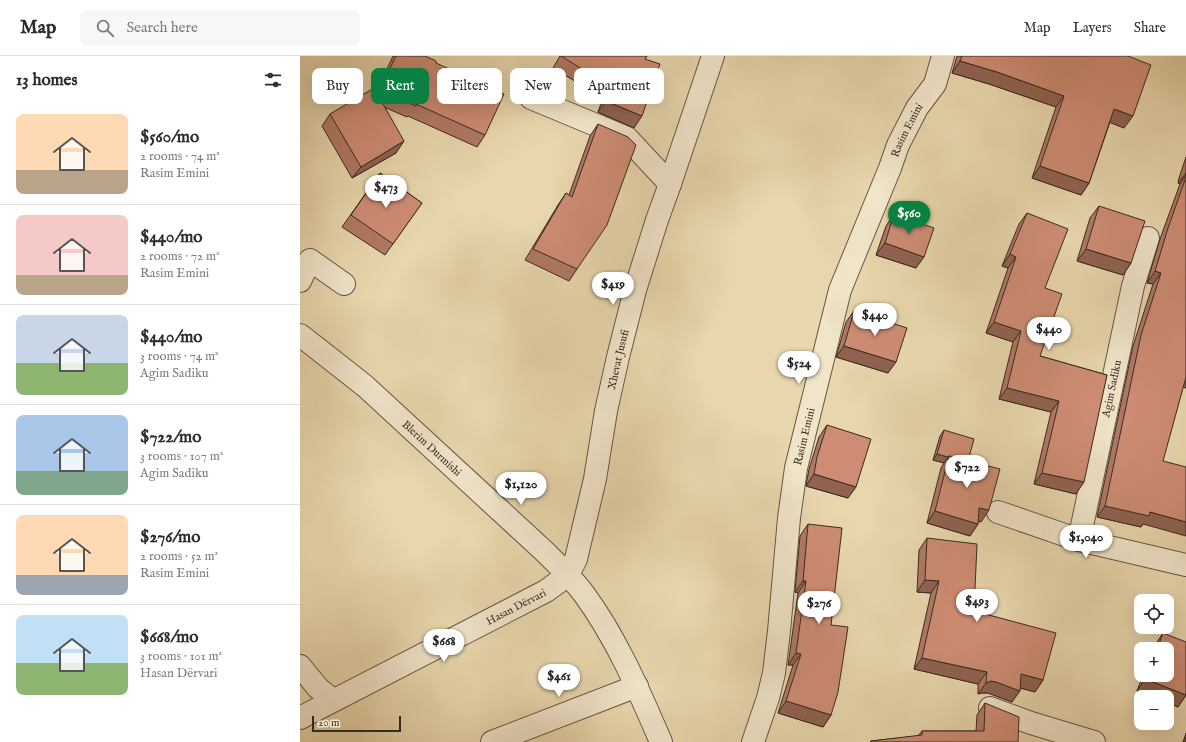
<!DOCTYPE html>
<meta charset="utf-8">
<style>
:root{--surface:#fff;--page:#f7f7f7;--text:#2b2b33;--muted:#7c7c81;--line:#e1e1e2;--accent:#0b8043}
body{margin:0;font-family:"IM FELL English",serif;background:var(--page);color:var(--text);height:100vh;display:flex;flex-direction:column;font-size:15px;white-space:nowrap}
*{box-sizing:border-box;margin:0}
p{font-size:13px;color:var(--muted)}
.icon{flex:none;width:22px;height:22px;fill:none;stroke:currentColor;stroke-width:2;stroke-linecap:round;stroke-linejoin:round}
.map{position:relative;flex:1;overflow:hidden}
.sheet{display:flex;flex-direction:column;background:var(--surface);width:300px}
.sheet>*{flex:none}
.hud{position:absolute;left:12px;top:12px;width:380px;height:36px;display:flex;gap:8px}
.controls{position:absolute;left:834px;top:538px;display:grid;gap:8px}
.controls a{display:grid;place-items:center;width:40px;height:40px;border-radius:8px;background:var(--surface);box-shadow:0 4px 16px #0002;font-size:20px}
.scale{position:absolute;left:12px;bottom:10px;width:89px;box-sizing:border-box;padding-left:4px;border:2px solid #392b23;border-top:0;font-size:11px;line-height:14px;white-space:nowrap;color:#392b23;-webkit-text-stroke:3px #f0e4c9;paint-order:stroke}
.price{position:absolute;translate:-50% -34px;padding:0 9px;border-radius:14px;background:#fff;color:#222;font-size:13px;line-height:26px;filter:drop-shadow(0 1px 2px #0008)}
.price::after{content:'';position:absolute;left:50%;top:24px;width:12px;height:9px;margin-left:-6px;background:inherit;clip-path:polygon(0 0,100% 0,50% 100%)}
.price.active{background:var(--accent);color:#fff}
ul{padding:0;list-style:none}
li{display:flex;align-items:center;gap:12px;height:100px;padding:0 16px}
li+li{border-top:1px solid var(--line)}
li span{display:grid;place-items:center;flex:none;width:112px;height:80px;border-radius:8px;color:#555}
li>.icon{margin-inline-start:auto}
span .icon{width:48px;height:48px;fill:#fffc;stroke-width:1}
li b{font-size:17px}
h2{display:flex;justify-content:space-between;align-items:center;height:48px;padding:0 16px;font-size:17px}
.chip{padding:0 14px;border-radius:8px;background:var(--surface);box-shadow:0 4px 16px #0002;font-size:14px;line-height:36px}
.chip.active{background:var(--accent);color:#fff}
header{display:flex;align-items:center;gap:24px;box-sizing:border-box;height:56px;padding:0 20px;background:var(--surface);border-bottom:1px solid var(--line)}
header strong{font-size:19px}
nav{display:flex;gap:22px;margin-inline-start:auto;font-size:14px}
.search{width:280px;height:36px;background:var(--page);display:flex;align-items:center;gap:10px;box-sizing:border-box;padding:0 14px;border-radius:8px;color:var(--muted);font-size:15px}
main{display:flex;flex:1;min-height:0}
.map>svg:first-child{display:block}
.lines{fill:none;stroke-linecap:round;stroke-linejoin:round}
.minor-casing{stroke:#655645;stroke-width:24}
.minor{stroke:#f0e4c9;stroke-width:22}
.wall{fill:#b07863;stroke:#392b23}
.shaded-wall{fill:#906250;stroke:#392b23}
.building{fill:#cd8c73;stroke:#392b23}
.labels{text-anchor:middle;stroke-width:3;stroke-linejoin:round;paint-order:stroke}
.street-label{font-size:11px;fill:#392b23;stroke:#f0e4c9}
</style>
<header>
<strong>Map</strong>
<div class="search"><svg class="icon" aria-label="search" viewBox="0 0 24 24"><circle cx="10" cy="10" r="6"/><path d="M15 15l6 6"/></svg>Search here</div>
<nav><a>Map</a><a>Layers</a><a>Share</a></nav>
</header>
<main>
<section class="sheet">
<h2>13 homes<svg class="icon" aria-label="filters" viewBox="0 0 24 24"><path d="M4 7h16M4 17h16"/><circle cx="9" cy="7" r="2"/><circle cx="15" cy="17" r="2"/></svg></h2>
<ul>
<li><span style="background:linear-gradient(#ffd9b3 70%,#b9a48a 0)"><svg class="icon" aria-label="home" viewBox="0 0 24 24"><path d="M3 11l9-7 9 7M6 9v11h12V9"/></svg></span><div><b>$560/mo</b><p>2 rooms · 74 m²</p><p>Rasim Emini</p></div></li>
<li><span style="background:linear-gradient(#f6c9c9 75%,#b9a48a 0)"><svg class="icon" aria-label="home" viewBox="0 0 24 24"><path d="M3 11l9-7 9 7M6 9v11h12V9"/></svg></span><div><b>$440/mo</b><p>2 rooms · 72 m²</p><p>Rasim Emini</p></div></li>
<li><span style="background:linear-gradient(#c9d6e8 60%,#8fb573 0)"><svg class="icon" aria-label="home" viewBox="0 0 24 24"><path d="M3 11l9-7 9 7M6 9v11h12V9"/></svg></span><div><b>$440/mo</b><p>3 rooms · 74 m²</p><p>Agim Sadiku</p></div></li>
<li><span style="background:linear-gradient(#a9c7e8 70%,#7fa58c 0)"><svg class="icon" aria-label="home" viewBox="0 0 24 24"><path d="M3 11l9-7 9 7M6 9v11h12V9"/></svg></span><div><b>$722/mo</b><p>3 rooms · 107 m²</p><p>Agim Sadiku</p></div></li>
<li><span style="background:linear-gradient(#ffd9b3 75%,#9aa5b1 0)"><svg class="icon" aria-label="home" viewBox="0 0 24 24"><path d="M3 11l9-7 9 7M6 9v11h12V9"/></svg></span><div><b>$276/mo</b><p>2 rooms · 52 m²</p><p>Rasim Emini</p></div></li>
<li><span style="background:linear-gradient(#bfe0f5 60%,#8fb573 0)"><svg class="icon" aria-label="home" viewBox="0 0 24 24"><path d="M3 11l9-7 9 7M6 9v11h12V9"/></svg></span><div><b>$668/mo</b><p>3 rooms · 101 m²</p><p>Hasan Dërvari</p></div></li>
</ul>
</section>
<div class="map">
<svg width="886" height="686" viewBox="0 0 886 686">
<rect width="100%" height="100%" fill="#e8d6ac"/>
<filter id="stains"><feTurbulence type="fractalNoise" baseFrequency=".005" numOctaves="4"/><feColorMatrix values="0 0 0 0 .2 0 0 0 0 .09 0 0 0 0 .02 0 0 0 .5 -.17"/></filter>
<radialGradient id="worn" r=".72"><stop offset=".6" stop-color="#630" stop-opacity="0"/><stop offset="1" stop-color="#630" stop-opacity=".3"/></radialGradient>
<g class="lines">
<g class="minor-casing">
<g id="minor">
<path d="M 231,42 L 327,82 L 370,128"/>
<path d="M 0,225 L 10,204 L 44,228"/>
<path id="s1" d="M 0,279 L 65,330 L 244,495 C 258,509 272,522 284,538 C 317,583 339,635 361,686"/>
<path d="M 698,456 L 779,484 L 886,509"/>
<path id="s2" d="M 779,484 L 833,230 L 848,182"/>
<path d="M 0,610 L 18,632 L 33,644"/>
<path d="M 690,652 L 731,667 L 794,686"/>
<path id="s3" d="M 0,662 L 246,535 L 268,519 L 276,503 L 295,423 L 306,355 L 318,301 L 335,234 L 357,164 L 370,128 L 413,0"/>
<path d="M 192,686 L 337,630"/>
<path id="s4" d="M 453,686 L 468,642 L 474,617 L 479,575 L 489,462 L 496,412 L 540,234 L 590,112 L 598,89 L 617,52 L 635,28 L 643,0"/>
</g>
</g>
<use href="#minor" class="minor"/>
</g>
<g class="wall">
<path d="M 93,0 L 125,0 L 136,7 L 185,79 L 177,91 L 108,60 L 107,61 L 84,51 L 96,97 L 52,122 L 22,70 L 30,58 L 76,37 Z"/>
<path d="M 260,0 L 347,0 L 345,3 L 334,72 L 298,56 L 303,42 L 253,12 Z"/>
<path d="M 657,0 L 828,0 L 824,72 L 810,66 L 789,127 L 781,139 L 732,122 L 756,51 L 689,28 L 652,17 Z"/>
<path d="M 298,68 L 277,213 L 269,225 L 225,204 L 258,149 L 266,137 L 269,139 L 290,80 Z"/>
<path d="M 886,101 L 886,332 L 883,331 L 843,468 L 841,471 L 797,461 L 833,290 L 853,228 L 847,227 L 860,183 L 880,128 L 878,127 L 879,122 Z"/>
<path d="M 80,117 L 122,147 L 85,199 L 42,171 Z"/>
<path d="M 799,150 L 831,207 L 823,219 L 777,205 L 790,162 Z"/>
<path d="M 727,157 L 745,232 L 740,300 L 807,319 L 776,438 L 734,428 L 751,356 L 699,343 L 713,286 L 686,277 L 708,212 L 702,210 L 719,168 Z"/>
<path d="M 594,158 L 616,212 L 576,199 L 586,170 Z"/>
<path d="M 554,255 L 588,317 L 536,301 L 546,266 Z"/>
<path d="M 527,369 L 548,442 L 506,430 L 509,413 L 519,381 Z"/>
<path d="M 644,374 L 668,405 L 681,466 L 678,465 L 678,468 L 670,480 L 627,467 L 641,412 L 644,407 L 633,404 L 640,380 Z"/>
<path d="M 508,468 L 531,569 L 531,659 L 523,671 L 478,657 L 493,609 L 488,609 L 498,537 L 495,536 L 500,480 Z"/>
<path d="M 627,482 L 674,555 L 743,624 L 735,636 L 720,632 L 712,646 L 688,637 L 682,637 L 678,638 L 678,628 L 614,613 L 631,537 L 617,536 L 619,494 Z"/>
<path d="M 863,577 L 886,639 L 878,651 L 867,646 L 867,641 L 853,641 L 837,635 L 843,619 L 867,619 L 867,593 L 853,593 L 855,589 Z"/>
<path d="M 685,647 L 718,686 L 570,686 L 571,685 L 618,680 L 622,675 L 676,675 L 677,659 Z"/>
<path d="M 886,677 L 886,686 L 883,686 Z"/>
</g>
<g class="shaded-wall">
<path d="M 660,5 L 697,16 L 764,40 L 756,51 L 689,28 L 652,17 Z"/>
<path d="M 306,45 L 342,60 L 334,72 L 298,56 Z"/>
<path d="M 814,53 L 833,60 L 824,72 L 806,65 Z"/>
<path d="M 104,85 L 96,97 L 52,122 L 61,111 Z"/>
<path d="M 740,110 L 789,127 L 781,139 L 732,122 Z"/>
<path d="M 886,117 L 886,119 L 880,128 L 878,127 Z"/>
<path d="M 585,187 L 624,201 L 616,212 L 576,199 Z"/>
<path d="M 786,193 L 831,207 L 823,219 L 777,205 Z"/>
<path d="M 710,198 L 716,201 L 708,212 L 702,210 Z"/>
<path d="M 855,215 L 861,217 L 853,228 L 847,227 Z"/>
<path d="M 694,266 L 721,275 L 713,286 L 686,277 Z"/>
<path d="M 544,290 L 596,306 L 588,317 L 536,301 Z"/>
<path d="M 886,319 L 886,332 L 879,330 Z"/>
<path d="M 707,332 L 759,345 L 751,356 L 699,343 Z"/>
<path d="M 637,398 L 648,401 L 644,407 L 633,404 Z"/>
<path d="M 742,417 L 784,426 L 776,438 L 734,428 Z"/>
<path d="M 514,418 L 556,431 L 548,442 L 506,430 Z"/>
<path d="M 805,450 L 850,456 L 886,466 L 886,480 L 843,468 L 841,471 L 797,461 Z"/>
<path d="M 679,452 L 689,454 L 681,466 L 671,463 Z"/>
<path d="M 635,455 L 678,468 L 670,480 L 627,467 Z"/>
<path d="M 625,524 L 639,525 L 631,537 L 617,536 Z"/>
<path d="M 503,525 L 506,525 L 498,537 L 495,536 Z"/>
<path d="M 496,597 L 501,598 L 493,609 L 488,609 Z"/>
<path d="M 622,602 L 687,616 L 678,628 L 614,613 Z"/>
<path d="M 721,618 L 743,624 L 735,636 L 713,630 Z"/>
<path d="M 845,623 L 886,639 L 878,651 L 867,646 L 867,641 L 853,641 L 837,635 Z"/>
<path d="M 691,625 L 696,626 L 720,635 L 712,646 L 688,637 L 682,637 L 678,638 L 686,627 Z"/>
<path d="M 486,645 L 531,659 L 523,671 L 478,657 Z"/>
<path d="M 886,681 L 886,686 L 883,686 Z"/>
</g>
<g class="building">
<path d="M 96,0 L 125,0 L 136,5 L 136,7 L 204,38 L 185,79 L 116,48 L 116,50 L 80,34 Z"/>
<path d="M 261,0 L 347,0 L 345,3 L 360,8 L 342,60 L 306,45 L 311,31 Z"/>
<path d="M 662,0 L 828,0 L 851,9 L 833,60 L 814,53 L 789,127 L 740,110 L 764,40 L 697,16 L 660,5 Z"/>
<path d="M 74,32 L 104,85 L 61,111 L 30,58 Z"/>
<path d="M 298,68 L 328,81 L 336,89 L 307,169 L 277,213 L 233,193 L 266,137 L 272,141 Z"/>
<path d="M 80,117 L 122,147 L 93,188 L 51,159 Z"/>
<path d="M 886,121 L 886,321 L 863,405 L 886,411 L 886,466 L 850,456 L 849,460 L 805,450 L 841,279 L 861,217 L 855,215 L 868,172 Z"/>
<path d="M 799,150 L 845,165 L 831,207 L 786,193 Z"/>
<path d="M 727,157 L 768,173 L 745,232 L 762,238 L 740,300 L 807,319 L 784,426 L 742,417 L 759,345 L 707,332 L 721,275 L 694,266 L 716,201 L 710,198 Z"/>
<path d="M 594,158 L 634,172 L 624,201 L 585,187 Z"/>
<path d="M 554,255 L 607,272 L 596,306 L 544,290 Z"/>
<path d="M 527,369 L 571,383 L 556,431 L 514,418 L 517,401 Z"/>
<path d="M 644,374 L 674,383 L 668,405 L 649,400 L 648,401 L 637,398 Z"/>
<path d="M 649,400 L 700,413 L 689,454 L 679,452 L 678,468 L 635,455 Z"/>
<path d="M 508,468 L 542,472 L 531,569 L 548,571 L 538,636 L 531,659 L 486,645 L 501,598 L 496,597 L 506,525 L 503,525 Z"/>
<path d="M 627,482 L 677,488 L 674,555 L 756,577 L 743,624 L 721,618 L 720,635 L 696,626 L 691,625 L 686,627 L 687,616 L 622,602 L 639,525 L 625,524 Z"/>
<path d="M 863,577 L 886,586 L 886,639 L 845,623 L 847,619 L 867,619 L 867,593 L 857,593 Z"/>
<path d="M 685,647 L 719,661 L 718,686 L 571,686 L 571,685 L 622,679 L 622,675 L 684,675 Z"/>
</g>
<g class="labels">
<g class="street-label">
<text dy="4" stroke="none"><textPath href="#s4" startOffset="635">Rasim Emini</textPath></text>
<text dy="4" stroke="none"><textPath href="#s3" startOffset="526">Xhevat Jusufi</textPath></text>
<text dy="4" stroke="none"><textPath href="#s2" startOffset="155">Agim Sadiku</textPath></text>
<text dy="4" stroke="none"><textPath href="#s4" startOffset="311">Rasim Emini</textPath></text>
<text dy="4" stroke="none"><textPath href="#s1" startOffset="174">Blerim Durmishi</textPath></text>
<text dy="4" stroke="none"><textPath href="#s3" startOffset="243">Hasan Dërvari</textPath></text>
</g>
</g>
<rect width="100%" height="100%" filter="url(#stains)"/>
<rect width="100%" height="100%" fill="url(#worn)"/>
</svg>
<div class="controls">
<a><svg class="icon" aria-label="locate" viewBox="0 0 24 24"><circle cx="12" cy="12" r="6"/><path d="M12 2v4M12 18v4M2 12h4M18 12h4"/></svg></a>
<a>+</a>
<a>−</a>
</div>
<div class="scale">20 m</div>
<b class="price" style="left:86px;top:153px">$473</b>
<b class="price active" style="left:609px;top:179px">$560</b>
<b class="price" style="left:313px;top:250px">$419</b>
<b class="price" style="left:575px;top:281px">$440</b>
<b class="price" style="left:749px;top:295px">$440</b>
<b class="price" style="left:499px;top:329px">$524</b>
<b class="price" style="left:667px;top:433px">$722</b>
<b class="price" style="left:221px;top:450px">$1,120</b>
<b class="price" style="left:786px;top:503px">$1,040</b>
<b class="price" style="left:677px;top:567px">$493</b>
<b class="price" style="left:519px;top:569px">$276</b>
<b class="price" style="left:144px;top:607px">$668</b>
<b class="price" style="left:259px;top:642px">$461</b>
<div class="hud">
<a class="chip">Buy</a>
<a class="chip active">Rent</a>
<a class="chip">Filters</a>
<a class="chip">New</a>
<a class="chip">Apartment</a>
</div>
</div>
</main>
